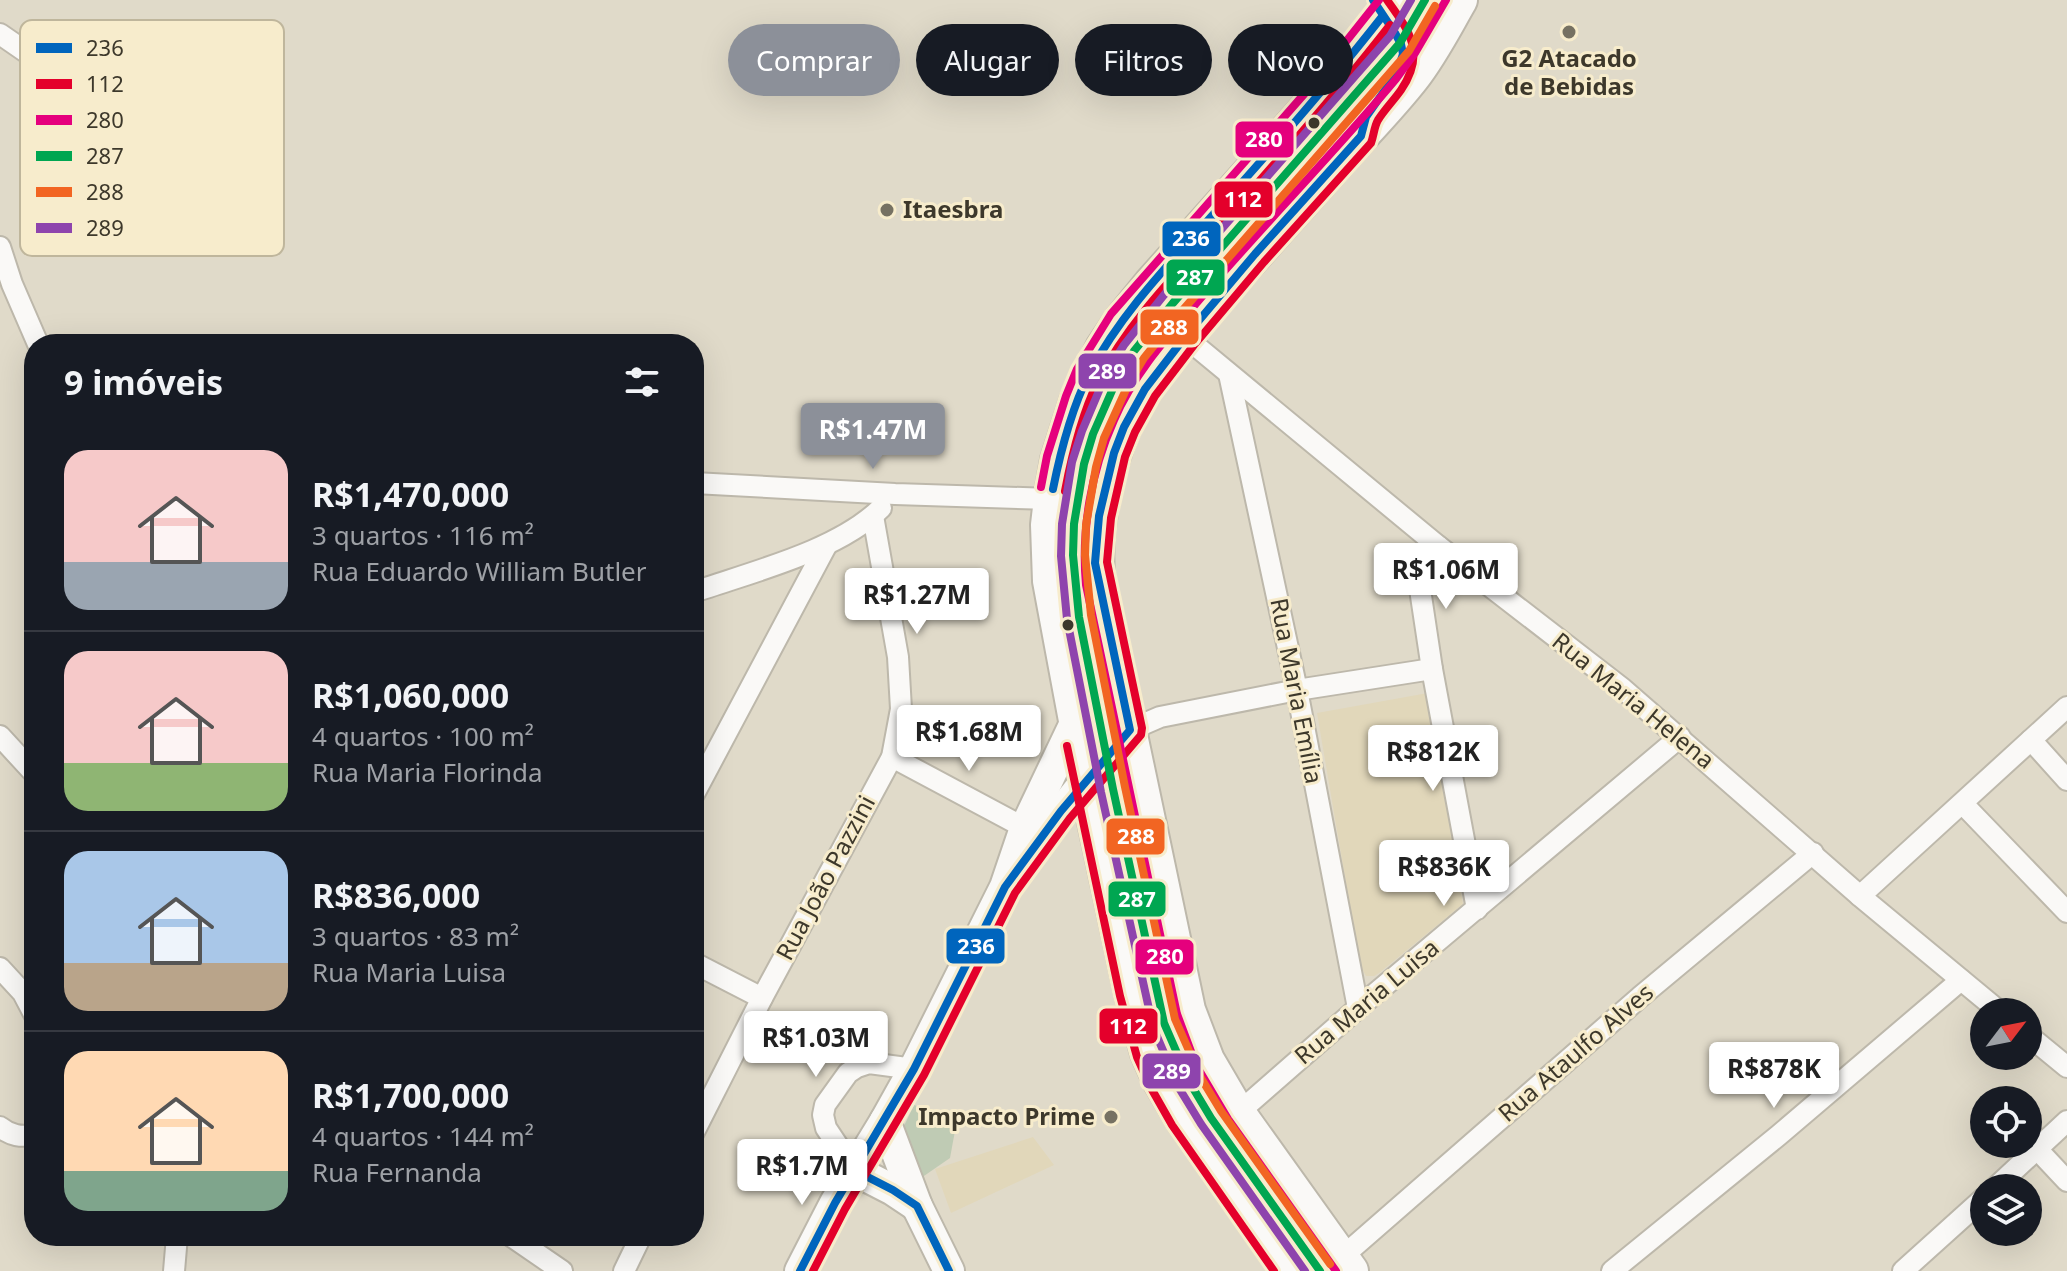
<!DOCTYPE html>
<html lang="pt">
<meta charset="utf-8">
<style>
:root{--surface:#171b24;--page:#20242c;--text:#f1f3f6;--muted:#9ea1a6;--line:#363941;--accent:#8c9099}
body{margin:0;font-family:"Noto Sans",sans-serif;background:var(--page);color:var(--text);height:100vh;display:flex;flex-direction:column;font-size:30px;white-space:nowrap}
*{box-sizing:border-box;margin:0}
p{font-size:26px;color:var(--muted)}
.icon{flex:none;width:44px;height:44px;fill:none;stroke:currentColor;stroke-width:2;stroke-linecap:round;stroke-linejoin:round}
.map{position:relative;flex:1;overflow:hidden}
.details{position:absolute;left:24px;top:334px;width:680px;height:912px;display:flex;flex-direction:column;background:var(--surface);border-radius:32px;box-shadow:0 8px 32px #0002}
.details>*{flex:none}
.hud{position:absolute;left:728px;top:24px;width:760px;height:72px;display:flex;gap:16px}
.needle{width:52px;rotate:58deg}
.tools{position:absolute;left:1970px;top:998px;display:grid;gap:16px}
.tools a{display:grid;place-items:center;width:72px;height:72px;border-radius:50%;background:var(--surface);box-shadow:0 8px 32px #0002;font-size:40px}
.price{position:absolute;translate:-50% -68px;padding:0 18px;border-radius:8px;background:#fff;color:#222;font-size:26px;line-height:52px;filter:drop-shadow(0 2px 4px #0008)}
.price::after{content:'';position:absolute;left:50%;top:48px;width:24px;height:18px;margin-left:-12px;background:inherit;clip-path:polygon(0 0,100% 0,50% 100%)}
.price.selected{background:var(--accent);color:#fff}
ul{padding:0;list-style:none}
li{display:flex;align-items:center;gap:24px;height:200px;padding:0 40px}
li+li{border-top:2px solid var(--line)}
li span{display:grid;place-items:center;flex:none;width:224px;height:160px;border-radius:24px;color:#555}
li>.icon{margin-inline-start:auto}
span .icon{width:96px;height:96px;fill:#fffc;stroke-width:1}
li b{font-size:34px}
h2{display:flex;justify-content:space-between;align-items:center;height:96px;padding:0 40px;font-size:34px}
.chip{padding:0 28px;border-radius:36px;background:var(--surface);box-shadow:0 8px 32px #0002;font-size:28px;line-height:72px}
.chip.selected{background:var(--accent);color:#fff}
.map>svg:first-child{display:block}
.built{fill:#e1d7ba}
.green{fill:#bfcbb4}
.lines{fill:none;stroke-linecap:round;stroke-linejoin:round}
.street-casing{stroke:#bdb8ab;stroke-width:24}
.secondary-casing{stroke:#bdb8ab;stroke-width:34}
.primary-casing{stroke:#bdb8ab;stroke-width:38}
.street{stroke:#faf9f7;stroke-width:20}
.secondary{stroke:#faf9f7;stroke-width:30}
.primary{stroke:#faf9f7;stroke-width:34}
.bus-1-casing{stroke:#f7eccc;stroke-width:14}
.bus-2-casing{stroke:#f7eccc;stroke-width:14}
.bus-3-casing{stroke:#f7eccc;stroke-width:14}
.bus-4-casing{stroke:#f7eccc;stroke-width:14}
.bus-5-casing{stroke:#f7eccc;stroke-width:14}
.bus-6-casing{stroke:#f7eccc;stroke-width:14}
.bus-1{stroke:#0065bd;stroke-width:8}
.bus-2{stroke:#e4002b;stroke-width:8}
.bus-3{stroke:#e5007d;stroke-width:8}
.bus-4{stroke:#00a651;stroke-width:8}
.bus-5{stroke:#f26522;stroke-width:8}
.bus-6{stroke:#8e44ad;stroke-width:8}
.poi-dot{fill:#767162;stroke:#f7eccc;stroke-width:3}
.bus-dot{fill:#3d382b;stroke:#f7eccc;stroke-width:3}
.labels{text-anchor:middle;stroke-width:6;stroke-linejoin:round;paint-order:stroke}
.poi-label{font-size:24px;font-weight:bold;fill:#3d382b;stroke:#f7eccc}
.street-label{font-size:24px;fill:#3d382b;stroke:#f7eccc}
.key{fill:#f7eccc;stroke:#bfb69c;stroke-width:2}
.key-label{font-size:22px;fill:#3d382b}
.line-badge{stroke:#f7eccc;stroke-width:3}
.badge-label{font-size:22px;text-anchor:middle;font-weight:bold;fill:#fff}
</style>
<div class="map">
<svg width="2067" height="1271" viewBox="0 0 2067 1271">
<rect width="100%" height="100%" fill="#e0dac9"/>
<g class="built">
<path d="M 1428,693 L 1463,904 L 1379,973 L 1374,976 L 1366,976 L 1360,965 L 1317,713 Z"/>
<path d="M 1033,1137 L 1054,1165 L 951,1213 L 935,1169 Z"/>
</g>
<path class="green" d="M 914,1105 L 957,1120 L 950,1158 L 921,1178 L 904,1126 Z"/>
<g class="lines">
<g class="street-casing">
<g id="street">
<path d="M 0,34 L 39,61"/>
<path d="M 0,247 L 12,284 L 38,344"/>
<path d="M 1185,337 L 1438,546 L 1623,689 L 1860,896 L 2000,1012"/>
<path d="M 1229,374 L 1297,690 L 1358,1008"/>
<path d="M 694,483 L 895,494 L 1051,499"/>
<path d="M 1438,546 L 1424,561 L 1418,576 L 1432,669 L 1477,909"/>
<path d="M 694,592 C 751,572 838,551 881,508"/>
<path d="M 1130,730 L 1160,717 L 1297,690 L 1432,669"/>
<path d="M 0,736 L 34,773"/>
<path d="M 2031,740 L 2067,780"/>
<path d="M 892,757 L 1025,828"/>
<path d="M 694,794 L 826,546"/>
<path d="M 1963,804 L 2067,912"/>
<path d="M 1860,896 L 2067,707"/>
<path d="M 694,963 L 762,998"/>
<path d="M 0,968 L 23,993 L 34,1014"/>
<path d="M 2028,1035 L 2067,1067"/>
<path d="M 1238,1113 L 1358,1008 L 1680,737"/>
<path d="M 0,1127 C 11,1136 21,1137 34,1135"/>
<path d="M 694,1132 L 762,998 L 892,757 L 901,709 L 898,657 L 873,516"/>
<path d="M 2037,1149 L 2067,1181"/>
<path d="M 854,1170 L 826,1128 L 823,1115 L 825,1105 L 848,1073 L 857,1067 L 869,1063 L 914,1069"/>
<path d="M 1995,1188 L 2067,1121"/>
<path d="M 511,1236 L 562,1271"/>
<path d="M 1342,1257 L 1640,997 L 1813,853"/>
<path d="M 174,1271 L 177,1236"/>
<path d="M 624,1271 L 641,1236"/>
<path d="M 1612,1271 L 1779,1135 L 1961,980"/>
<path d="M 1903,1271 L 1984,1198"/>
</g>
</g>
<g class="secondary-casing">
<g id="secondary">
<path d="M 1025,860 C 1058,815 1092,771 1130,730"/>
<path d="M 885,1121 L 917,1206 L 949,1271"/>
<path d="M 854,1170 L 893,1190 L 917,1206"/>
<path d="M 800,1271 L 835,1203 L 885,1121 L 914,1069 L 1005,887 L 1025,828 L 1075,723"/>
</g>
</g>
<g class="primary-casing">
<g id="primary">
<path d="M 1383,16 C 1404,49 1410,56 1386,91"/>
<path d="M 1289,1271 L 1182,1118 L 1161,1082 L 1148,1053 L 1132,994 L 1094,817 L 1050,581 L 1048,525 L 1051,499 L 1058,460 L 1077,401 L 1103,348 L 1121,321 L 1151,284 L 1315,100 L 1383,16 L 1393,0"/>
<path d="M 1351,1271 L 1238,1113 L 1207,1060 L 1188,1010 L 1098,583 C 1091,530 1108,453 1134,406 C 1154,370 1184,337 1211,305 C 1257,251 1305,199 1352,146 C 1372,124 1394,101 1412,78 C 1431,54 1445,26 1460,0"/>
</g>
</g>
<use href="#street" class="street"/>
<use href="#secondary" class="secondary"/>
<use href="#primary" class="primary"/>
<g class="bus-1-casing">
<g id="bus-1">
<path d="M 1053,489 C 1061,449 1071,410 1089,374 C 1122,311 1173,260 1220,207 C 1275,146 1330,83 1381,18"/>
<path d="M 854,1170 L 893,1190 L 917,1206 L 949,1271"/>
<path d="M 800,1271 L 835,1203 L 914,1069 L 1005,887 L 1061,811 L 1130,730 L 1095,563 L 1099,516 L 1114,453 L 1124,427 L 1145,389 L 1185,337 L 1255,254 L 1361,136 L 1366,117 L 1397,73 L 1403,54 L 1401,44 L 1395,33 L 1373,0"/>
</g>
</g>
<g class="bus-2-casing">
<g id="bus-2">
<path d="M 1065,491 C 1072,454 1081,416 1098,381 C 1129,320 1180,270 1225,220 C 1282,156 1338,92 1390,25"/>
<path d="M 1067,746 L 1120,996 L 1137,1057 L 1151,1088 L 1172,1125 L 1274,1271"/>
<path d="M 813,1271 L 845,1209 L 924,1075 L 1015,893 L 1070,818 L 1141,735 L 1142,728 L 1107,562 L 1111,518 L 1125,457 L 1135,432 L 1155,396 L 1194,345 L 1264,262 L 1371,143 C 1374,135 1374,127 1378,120 C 1385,109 1394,100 1401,90 C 1426,53 1410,32 1387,0"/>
</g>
</g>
<g class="bus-3-casing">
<g id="bus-3">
<path d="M 1041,487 L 1047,456 L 1066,396 L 1077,369 L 1111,314 L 1306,92 L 1379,0"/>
<path d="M 1336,1271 L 1228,1119 L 1196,1065 L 1177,1014 L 1086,585 C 1081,530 1091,471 1114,420 C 1135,371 1172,332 1206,292 C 1268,220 1335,152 1396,79 L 1415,53 L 1446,0"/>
</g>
</g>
<g class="bus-4-casing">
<path id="bus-4" d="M 1320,1271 L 1211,1118 L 1190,1083 L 1164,1023 L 1113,789 L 1079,617 L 1073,555 L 1074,524 L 1084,464 L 1093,434 L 1118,377 L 1134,351 L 1173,303 L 1400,43 L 1425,0"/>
</g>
<g class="bus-5-casing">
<path id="bus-5" d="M 1330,1264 L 1221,1111 L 1201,1078 L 1175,1019 L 1125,787 L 1091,615 L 1085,555 L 1086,525 L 1096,467 L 1104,438 L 1129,383 L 1144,358 L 1182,311 L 1409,51 L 1435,6"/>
</g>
<g class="bus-6-casing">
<path id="bus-6" d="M 1305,1271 L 1201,1124 L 1179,1088 L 1153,1027 L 1101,792 L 1067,619 L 1061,556 L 1062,524 L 1072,462 L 1082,431 L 1107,372 L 1124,345 L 1164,295 L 1390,36 L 1411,0"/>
</g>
<use href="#bus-1" class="bus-1"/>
<use href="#bus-2" class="bus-2"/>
<use href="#bus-3" class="bus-3"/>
<use href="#bus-4" class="bus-4"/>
<use href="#bus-5" class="bus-5"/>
<use href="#bus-6" class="bus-6"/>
</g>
<g class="poi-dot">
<circle cx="1569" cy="32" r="8"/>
<circle cx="887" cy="210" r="8"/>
<circle cx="1111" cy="1117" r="8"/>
</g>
<g class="bus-dot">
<circle cx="1314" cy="123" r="7"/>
<circle cx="1068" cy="625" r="7"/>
</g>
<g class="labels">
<g class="poi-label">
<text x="1569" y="67">G2 Atacado<tspan x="1569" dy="28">de Bebidas</tspan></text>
<text x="903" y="218" text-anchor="start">Itaesbra</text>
<text x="1095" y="1125" text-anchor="end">Impacto Prime</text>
</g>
<g class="street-label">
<text transform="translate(1296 691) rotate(79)" y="8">Rua Maria Emília</text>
<text transform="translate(1633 701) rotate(39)" y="8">Rua Maria Helena</text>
<text transform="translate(826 878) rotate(-62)" y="8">Rua João Pazzini</text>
<text transform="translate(1367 1002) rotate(-40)" y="8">Rua Maria Luisa</text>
<text transform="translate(1576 1053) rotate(-41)" y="8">Rua Ataulfo Alves</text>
</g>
</g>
<rect x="20" y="20" width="264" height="236" rx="12" class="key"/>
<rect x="36" y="43" width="36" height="10" fill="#0065bd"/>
<rect x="36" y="79" width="36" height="10" fill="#e4002b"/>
<rect x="36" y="115" width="36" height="10" fill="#e5007d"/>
<rect x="36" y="151" width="36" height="10" fill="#00a651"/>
<rect x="36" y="187" width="36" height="10" fill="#f26522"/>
<rect x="36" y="223" width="36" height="10" fill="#8e44ad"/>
<g class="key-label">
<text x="86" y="56">236</text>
<text x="86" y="92">112</text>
<text x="86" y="128">280</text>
<text x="86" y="164">287</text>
<text x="86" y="200">288</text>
<text x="86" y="236">289</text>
</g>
<g class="line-badge">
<rect x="1234" y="120" width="61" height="39" rx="8" fill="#e5007d"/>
<rect x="1213" y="180" width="61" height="39" rx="8" fill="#e4002b"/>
<rect x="1161" y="220" width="61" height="38" rx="8" fill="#0065bd"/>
<rect x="1165" y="258" width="61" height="39" rx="8" fill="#00a651"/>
<rect x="1139" y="308" width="61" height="38" rx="8" fill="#f26522"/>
<rect x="1077" y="352" width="61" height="38" rx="8" fill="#8e44ad"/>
<rect x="1105" y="817" width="61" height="39" rx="8" fill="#f26522"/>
<rect x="1107" y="880" width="60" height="38" rx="8" fill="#00a651"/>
<rect x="945" y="927" width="61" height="38" rx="8" fill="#0065bd"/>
<rect x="1134" y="938" width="61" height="38" rx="8" fill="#e5007d"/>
<rect x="1098" y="1007" width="61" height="38" rx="8" fill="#e4002b"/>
<rect x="1141" y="1052" width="61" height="38" rx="8" fill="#8e44ad"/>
</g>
<g class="badge-label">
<text x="1264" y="147">280</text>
<text x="1243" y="207">112</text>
<text x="1191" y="246">236</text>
<text x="1195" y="285">287</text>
<text x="1169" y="335">288</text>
<text x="1107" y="379">289</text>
<text x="1136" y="844">288</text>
<text x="1137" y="907">287</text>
<text x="976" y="954">236</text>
<text x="1165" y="964">280</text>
<text x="1128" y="1034">112</text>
<text x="1172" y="1079">289</text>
</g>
</svg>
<div class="tools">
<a><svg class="needle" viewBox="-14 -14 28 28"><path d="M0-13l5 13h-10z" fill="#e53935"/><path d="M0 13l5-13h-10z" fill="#9ea1a6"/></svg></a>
<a><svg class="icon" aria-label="locate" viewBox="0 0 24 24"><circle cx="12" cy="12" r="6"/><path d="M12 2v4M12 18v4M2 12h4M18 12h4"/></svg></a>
<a><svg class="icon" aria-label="layers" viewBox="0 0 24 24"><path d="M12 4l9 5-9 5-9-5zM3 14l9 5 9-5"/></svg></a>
</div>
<b class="price selected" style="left:873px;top:471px">R$1.47M</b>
<b class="price" style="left:1446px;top:611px">R$1.06M</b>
<b class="price" style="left:917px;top:636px">R$1.27M</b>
<b class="price" style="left:969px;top:773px">R$1.68M</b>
<b class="price" style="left:1433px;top:793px">R$812K</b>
<b class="price" style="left:1444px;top:908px">R$836K</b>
<b class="price" style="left:816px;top:1079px">R$1.03M</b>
<b class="price" style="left:1774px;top:1110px">R$878K</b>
<b class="price" style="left:802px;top:1207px">R$1.7M</b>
<div class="hud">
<a class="chip selected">Comprar</a>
<a class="chip">Alugar</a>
<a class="chip">Filtros</a>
<a class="chip">Novo</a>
</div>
<section class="details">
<h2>9 imóveis<svg class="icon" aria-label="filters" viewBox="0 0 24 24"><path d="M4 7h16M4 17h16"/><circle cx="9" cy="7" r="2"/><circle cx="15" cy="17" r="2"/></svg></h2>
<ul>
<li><span style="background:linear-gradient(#f6c9c9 70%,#9aa5b1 0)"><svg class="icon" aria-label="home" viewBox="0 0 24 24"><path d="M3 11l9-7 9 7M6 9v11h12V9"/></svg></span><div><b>R$1,470,000</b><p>3 quartos · 116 m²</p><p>Rua Eduardo William Butler</p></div></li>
<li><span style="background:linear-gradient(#f6c9c9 70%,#8fb573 0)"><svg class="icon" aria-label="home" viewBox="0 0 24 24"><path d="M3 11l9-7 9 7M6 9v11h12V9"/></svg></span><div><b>R$1,060,000</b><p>4 quartos · 100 m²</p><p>Rua Maria Florinda</p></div></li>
<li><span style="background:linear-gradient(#a9c7e8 70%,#b9a48a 0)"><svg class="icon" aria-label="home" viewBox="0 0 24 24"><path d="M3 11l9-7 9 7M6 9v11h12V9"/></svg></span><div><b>R$836,000</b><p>3 quartos · 83 m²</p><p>Rua Maria Luisa</p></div></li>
<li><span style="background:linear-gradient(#ffd9b3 75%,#7fa58c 0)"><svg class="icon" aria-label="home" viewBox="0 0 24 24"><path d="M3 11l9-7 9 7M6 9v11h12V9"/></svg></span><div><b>R$1,700,000</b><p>4 quartos · 144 m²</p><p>Rua Fernanda</p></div></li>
</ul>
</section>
</div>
